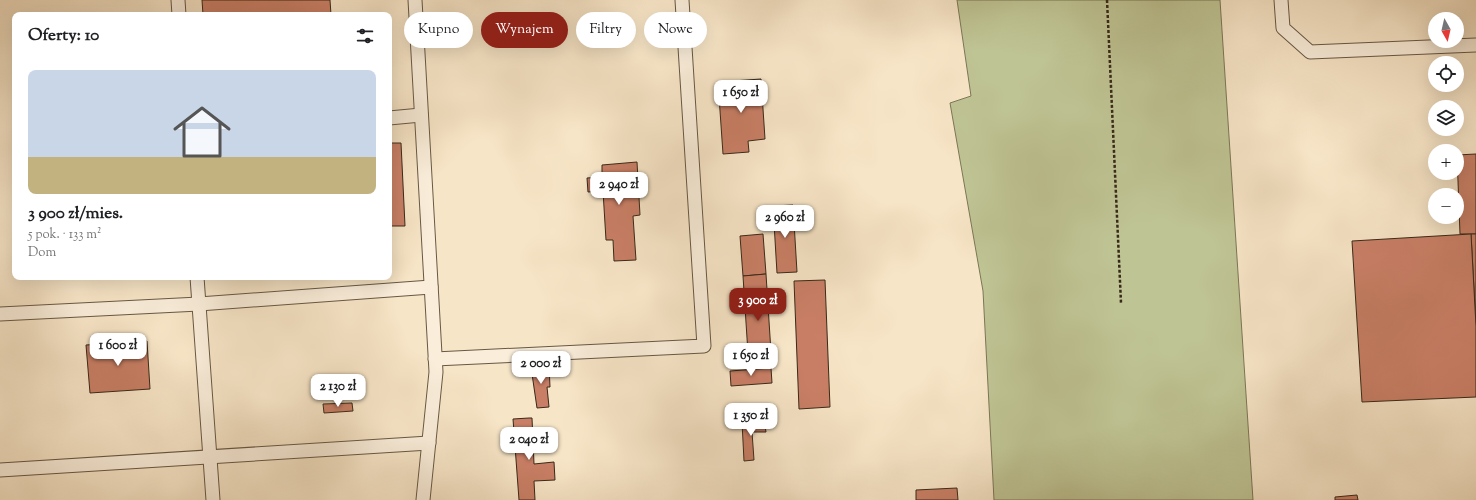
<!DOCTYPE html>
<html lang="pl">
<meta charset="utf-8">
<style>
:root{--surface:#fff;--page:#f6f6f6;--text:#202124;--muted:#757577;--line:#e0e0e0;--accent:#8f2418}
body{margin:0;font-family:"Sorts Mill Goudy",serif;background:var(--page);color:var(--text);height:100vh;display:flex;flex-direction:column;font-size:15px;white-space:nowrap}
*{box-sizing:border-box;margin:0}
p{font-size:13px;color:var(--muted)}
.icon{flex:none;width:22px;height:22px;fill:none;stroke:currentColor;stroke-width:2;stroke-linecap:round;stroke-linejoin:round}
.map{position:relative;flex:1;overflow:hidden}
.panel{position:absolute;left:12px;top:12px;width:380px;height:268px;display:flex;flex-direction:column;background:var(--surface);border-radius:8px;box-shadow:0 4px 16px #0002}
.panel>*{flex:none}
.banner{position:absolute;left:404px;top:12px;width:380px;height:36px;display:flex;gap:8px}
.needle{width:26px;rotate:172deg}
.controls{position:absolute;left:1428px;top:12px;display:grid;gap:8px}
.controls a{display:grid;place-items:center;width:36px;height:36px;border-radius:50%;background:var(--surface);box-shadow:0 4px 16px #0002;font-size:20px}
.price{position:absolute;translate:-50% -34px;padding:0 9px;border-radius:8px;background:#fff;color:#222;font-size:13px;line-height:26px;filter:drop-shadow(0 1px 2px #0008)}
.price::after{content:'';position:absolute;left:50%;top:24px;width:12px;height:9px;margin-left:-6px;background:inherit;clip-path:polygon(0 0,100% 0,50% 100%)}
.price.active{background:var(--accent);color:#fff}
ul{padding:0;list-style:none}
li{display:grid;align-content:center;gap:8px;height:212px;padding:0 16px}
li+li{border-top:1px solid var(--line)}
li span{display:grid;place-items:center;height:124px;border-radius:8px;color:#555}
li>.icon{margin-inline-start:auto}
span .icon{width:72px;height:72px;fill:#fffc;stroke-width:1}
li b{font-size:17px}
h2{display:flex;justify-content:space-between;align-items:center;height:48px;padding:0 16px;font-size:17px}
.pill{padding:0 14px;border-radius:18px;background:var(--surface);box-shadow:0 4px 16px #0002;font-size:14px;line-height:36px}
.pill.active{background:var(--accent);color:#fff}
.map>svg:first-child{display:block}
.green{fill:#bfc494;stroke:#7b7656}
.building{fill:#c97f66;stroke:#372919}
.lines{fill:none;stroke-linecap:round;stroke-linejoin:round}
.service-casing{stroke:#675844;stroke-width:15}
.path{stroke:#372919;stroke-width:2.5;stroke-dasharray:3 2;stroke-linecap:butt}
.service{stroke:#faeedb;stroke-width:13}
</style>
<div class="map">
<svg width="1476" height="500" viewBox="0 0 1476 500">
<rect width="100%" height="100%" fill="#f7e5c7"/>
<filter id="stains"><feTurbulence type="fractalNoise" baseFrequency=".005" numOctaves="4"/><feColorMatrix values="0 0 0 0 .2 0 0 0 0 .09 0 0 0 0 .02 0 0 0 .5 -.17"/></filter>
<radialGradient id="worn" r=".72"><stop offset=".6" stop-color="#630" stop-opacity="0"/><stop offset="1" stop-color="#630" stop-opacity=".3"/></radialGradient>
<path class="green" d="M 957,0 L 1220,0 L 1253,500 L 994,500 L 983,291 L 950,103 L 971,96 Z"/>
<g class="building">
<path d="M 202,0 L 330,0 L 331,15 L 203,15 Z"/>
<path d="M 761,79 L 765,139 L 748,141 L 749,152 L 723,154 L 718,82 Z"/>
<path d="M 389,143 L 401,143 L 405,226 L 389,226 Z"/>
<path d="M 1476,154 L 1476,234 L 1460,234 L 1457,155 Z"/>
<path d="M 637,162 L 640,215 L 633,216 L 636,260 L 614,261 L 613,240 L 606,240 L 603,191 L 588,192 L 587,178 L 602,177 L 602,165 Z"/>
<path d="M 793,205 L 797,272 L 777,273 L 773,206 Z"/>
<path d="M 763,234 L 766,274 L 743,276 L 740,236 Z"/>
<path d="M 1471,234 L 1476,234 L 1476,326 Z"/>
<path d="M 1471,234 L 1476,326 L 1476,397 L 1362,402 L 1352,241 Z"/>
<path d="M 766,274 L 772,368 L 749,369 L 743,276 Z"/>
<path d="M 825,280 L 830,407 L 799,409 L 794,281 Z"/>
<path d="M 147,341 L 150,389 L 90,393 L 86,345 Z"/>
<path d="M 549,365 L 550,387 L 547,387 L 549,407 L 537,408 L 531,367 Z"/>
<path d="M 771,368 L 772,383 L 731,386 L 730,371 Z"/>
<path d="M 352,403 L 353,411 L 324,413 L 323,404 Z"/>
<path d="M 529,418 L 532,418 L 534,464 L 554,462 L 555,480 L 534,481 L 535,500 L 519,500 L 513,419 Z"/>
<path d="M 764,419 L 766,432 L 752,432 L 754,460 L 744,461 L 742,422 Z"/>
<path d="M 957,488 L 958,500 L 916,500 L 916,490 Z"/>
<path d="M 1357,495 L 1358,500 L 1335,500 L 1335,497 Z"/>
</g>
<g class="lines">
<g class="service-casing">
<g id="service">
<path d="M 178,0 L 179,15"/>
<path d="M 415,0 L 436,372 L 423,500"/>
<path d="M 1281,0 L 1283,28 L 1310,52 L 1476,45"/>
<path d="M 389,118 L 421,115"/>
<path d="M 197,277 L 213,500"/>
<path d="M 0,314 L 199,304 L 431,287"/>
<path d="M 435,359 L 704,346 L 682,0"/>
<path d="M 0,470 L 429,443"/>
</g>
</g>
<path class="path" d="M 1107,0 L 1121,303"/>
<use href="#service" class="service"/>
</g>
<rect width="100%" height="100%" filter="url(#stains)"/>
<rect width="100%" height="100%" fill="url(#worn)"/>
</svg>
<div class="controls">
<a><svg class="needle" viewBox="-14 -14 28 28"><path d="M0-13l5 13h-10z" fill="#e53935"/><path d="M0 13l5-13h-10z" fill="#757577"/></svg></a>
<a><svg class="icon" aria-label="locate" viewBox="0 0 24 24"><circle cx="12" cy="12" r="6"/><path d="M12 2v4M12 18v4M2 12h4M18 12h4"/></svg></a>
<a><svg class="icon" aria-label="layers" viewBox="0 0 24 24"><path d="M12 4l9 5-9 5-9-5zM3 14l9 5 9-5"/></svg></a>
<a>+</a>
<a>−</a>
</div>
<b class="price" style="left:741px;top:114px">1 650 zł</b>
<b class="price" style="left:619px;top:206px">2 940 zł</b>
<b class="price" style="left:785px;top:239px">2 960 zł</b>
<b class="price active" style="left:758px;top:322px">3 900 zł</b>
<b class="price" style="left:118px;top:367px">1 600 zł</b>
<b class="price" style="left:751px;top:377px">1 650 zł</b>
<b class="price" style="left:541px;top:385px">2 000 zł</b>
<b class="price" style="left:338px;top:408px">2 130 zł</b>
<b class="price" style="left:751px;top:437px">1 350 zł</b>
<b class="price" style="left:529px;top:461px">2 040 zł</b>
<div class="banner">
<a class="pill">Kupno</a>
<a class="pill active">Wynajem</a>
<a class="pill">Filtry</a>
<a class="pill">Nowe</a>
</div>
<section class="panel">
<h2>Oferty: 10<svg class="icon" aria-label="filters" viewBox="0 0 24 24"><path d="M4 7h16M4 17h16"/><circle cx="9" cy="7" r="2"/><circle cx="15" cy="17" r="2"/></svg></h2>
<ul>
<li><span style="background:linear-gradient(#c9d6e8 70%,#c2b280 0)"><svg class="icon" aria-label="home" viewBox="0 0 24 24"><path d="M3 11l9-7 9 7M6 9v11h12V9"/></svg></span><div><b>3 900 zł/mies.</b><p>5 pok. · 133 m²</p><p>Dom</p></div></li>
</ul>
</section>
</div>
